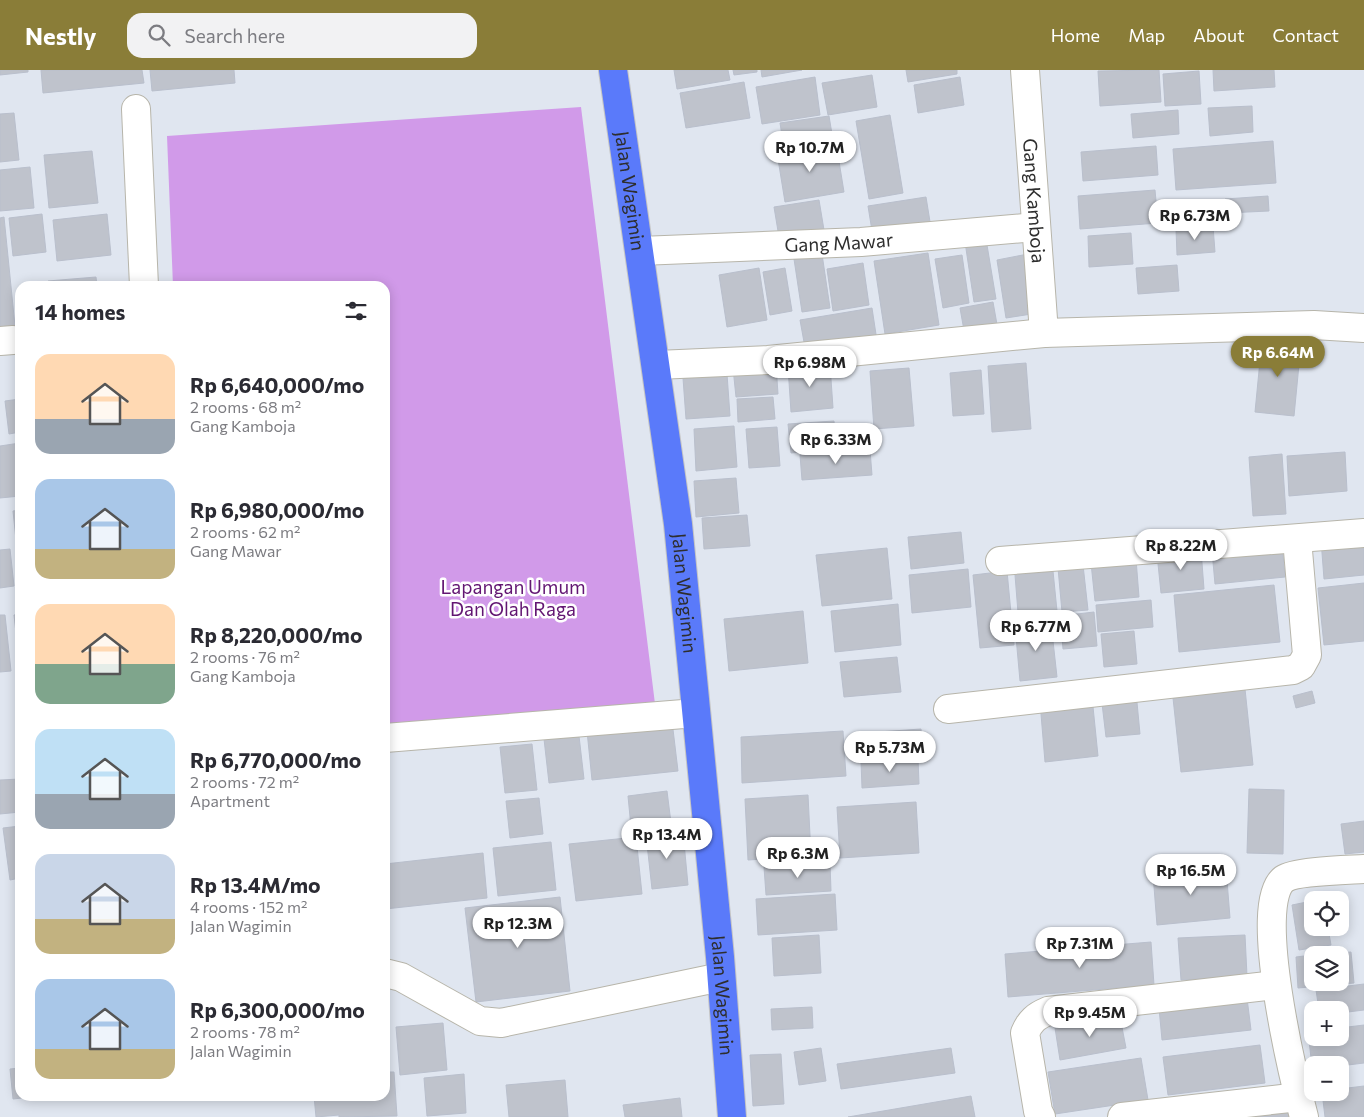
<!DOCTYPE html>
<meta charset="utf-8">
<style>
:root{--surface:#fff;--page:#f2f2f3;--text:#2b2b33;--muted:#7c7c81;--accent:#8a7d38}
body{margin:0;font-family:Commissioner,sans-serif;background:var(--page);color:var(--text);height:100vh;display:flex;flex-direction:column;font-size:19px;white-space:nowrap}
*{box-sizing:border-box;margin:0}
p{font-size:16px;color:var(--muted)}
.icon{flex:none;width:28px;height:28px;fill:none;stroke:currentColor;stroke-width:2;stroke-linecap:round;stroke-linejoin:round}
.map{position:relative;flex:1;overflow:hidden}
.side{position:absolute;left:15px;top:211px;width:375px;height:820px;display:flex;flex-direction:column;background:var(--surface);border-radius:15px;box-shadow:0 2px 12px #0003}
.side>*{flex:none}
.fabs{position:absolute;left:1304px;top:821px;display:grid;gap:10px}
.fabs a{display:grid;place-items:center;width:45px;height:45px;border-radius:10px;background:var(--surface);box-shadow:0 2px 12px #0003;font-size:25px}
.price{position:absolute;translate:-50% -42px;padding:0 11px;border-radius:18px;background:#fff;color:#222;font-size:16px;line-height:32px;filter:drop-shadow(0 1px 2px #0008)}
.price::after{content:'';position:absolute;left:50%;top:30px;width:15px;height:11px;margin-left:-8px;background:inherit;clip-path:polygon(0 0,100% 0,50% 100%)}
.price.current{background:var(--accent);color:#fff}
ul{padding:0;list-style:none}
li{display:flex;align-items:center;gap:15px;height:125px;padding:0 20px}
li span{display:grid;place-items:center;flex:none;width:140px;height:100px;border-radius:15px;color:#555}
li>.icon{margin-inline-start:auto}
span .icon{width:60px;height:60px;fill:#fffc;stroke-width:1}
li b{font-size:21px}
h2{display:flex;justify-content:space-between;align-items:center;height:60px;padding:0 20px;font-size:21px}
header{display:flex;align-items:center;gap:30px;box-sizing:border-box;height:70px;padding:0 25px;background:var(--accent);color:#fff}
header strong{font-size:24px}
nav{display:flex;gap:28px;margin-inline-start:auto;font-size:18px}
.search{width:350px;height:45px;background:var(--page);display:flex;align-items:center;gap:12px;box-sizing:border-box;padding:0 18px;border-radius:15px;color:var(--muted);font-size:19px}
.map>svg:first-child{display:block}
.green{fill:#d19ae9}
.building{fill:#bfc3cc;stroke:#b9bfcc}
.lines{fill:none;stroke-linecap:round;stroke-linejoin:round}
.minor-casing{stroke:#b7b5aa;stroke-width:30}
.major-casing{stroke:#c4c4c4;stroke-width:30}
.minor{stroke:#fff;stroke-width:28}
.major{stroke:#5a7afa;stroke-width:28}
.labels{text-anchor:middle;stroke-width:5;stroke-linejoin:round;paint-order:stroke}
.street-label{font-size:19px;fill:#2e2e2e;stroke:#fff}
.park-label{font-size:19px;fill:#621672;stroke:#fff}
</style>
<header>
<strong>Nestly</strong>
<div class="search"><svg class="icon" aria-label="search" viewBox="0 0 24 24"><circle cx="10" cy="10" r="6"/><path d="M15 15l6 6"/></svg>Search here</div>
<nav><a>Home</a><a>Map</a><a>About</a><a>Contact</a></nav>
</header>
<div class="map">
<svg width="1364" height="1047" viewBox="0 0 1364 1047">
<rect width="100%" height="100%" fill="#e0e6f0"/>
<path class="green" d="M 581,37 L 657,650 L 385,663 L 385,216 L 173,216 L 167,66 Z"/>
<g class="building">
<path d="M 0,0 L 28,0 L 28,2 L 0,5 Z"/>
<path d="M 41,0 L 142,0 L 144,13 L 43,23 Z"/>
<path d="M 150,0 L 234,0 L 235,13 L 152,21 Z"/>
<path d="M 674,0 L 728,0 L 730,10 L 677,19 Z"/>
<path d="M 733,0 L 757,0 L 757,2 L 734,5 Z"/>
<path d="M 761,0 L 802,0 L 762,7 Z"/>
<path d="M 906,0 L 957,0 L 957,4 L 908,12 Z"/>
<path d="M 1159,0 L 1161,32 L 1100,36 L 1098,1 Z"/>
<path d="M 1213,0 L 1274,0 L 1275,17 L 1214,21 Z"/>
<path d="M 1199,1 L 1201,34 L 1165,36 L 1163,4 Z"/>
<path d="M 872,5 L 877,37 L 828,45 L 822,13 Z"/>
<path d="M 815,7 L 820,45 L 762,54 L 756,17 Z"/>
<path d="M 960,7 L 964,35 L 918,43 L 914,15 Z"/>
<path d="M 744,12 L 750,48 L 686,58 L 680,23 Z"/>
<path d="M 1252,36 L 1253,62 L 1210,66 L 1208,38 Z"/>
<path d="M 1178,40 L 1179,64 L 1133,68 L 1131,44 Z"/>
<path d="M 14,43 L 19,90 L 0,92 L 0,44 Z"/>
<path d="M 890,45 L 903,123 L 869,129 L 856,51 Z"/>
<path d="M 829,46 L 833,70 L 784,78 L 780,53 Z"/>
<path d="M 1273,71 L 1276,113 L 1176,120 L 1173,79 Z"/>
<path d="M 836,73 L 844,122 L 785,132 L 777,83 Z"/>
<path d="M 1156,76 L 1158,105 L 1083,111 L 1081,82 Z"/>
<path d="M 92,81 L 98,133 L 49,138 L 44,85 Z"/>
<path d="M 30,97 L 34,138 L 0,141 L 0,100 Z"/>
<path d="M 1155,120 L 1158,153 L 1080,159 L 1078,126 Z"/>
<path d="M 1268,126 L 1269,141 L 1226,143 L 1225,129 Z"/>
<path d="M 926,127 L 931,158 L 873,167 L 868,136 Z"/>
<path d="M 819,130 L 824,160 L 779,167 L 774,137 Z"/>
<path d="M 42,144 L 46,182 L 13,186 L 9,148 Z"/>
<path d="M 107,144 L 111,185 L 57,191 L 53,150 Z"/>
<path d="M 4,147 L 16,266 L 0,268 L 0,148 Z"/>
<path d="M 1213,156 L 1215,182 L 1177,185 L 1176,159 Z"/>
<path d="M 1131,163 L 1133,194 L 1089,197 L 1088,166 Z"/>
<path d="M 986,169 L 996,229 L 974,232 L 965,172 Z"/>
<path d="M 928,183 L 939,255 L 885,264 L 874,191 Z"/>
<path d="M 822,184 L 830,238 L 802,242 L 794,189 Z"/>
<path d="M 1028,184 L 1038,243 L 1006,248 L 997,190 Z"/>
<path d="M 962,185 L 969,233 L 943,238 L 935,189 Z"/>
<path d="M 863,193 L 869,235 L 833,241 L 827,199 Z"/>
<path d="M 1177,195 L 1179,221 L 1138,224 L 1136,198 Z"/>
<path d="M 759,198 L 767,250 L 727,257 L 719,205 Z"/>
<path d="M 785,198 L 792,241 L 770,245 L 763,202 Z"/>
<path d="M 96,207 L 97,216 L 48,216 L 48,211 Z"/>
<path d="M 993,232 L 998,260 L 965,266 L 960,238 Z"/>
<path d="M 872,238 L 877,271 L 806,283 L 800,250 Z"/>
<path d="M 1262,270 L 1301,274 L 1294,346 L 1255,342 Z"/>
<path d="M 1026,293 L 1031,359 L 992,362 L 988,296 Z"/>
<path d="M 776,295 L 778,324 L 736,327 L 733,298 Z"/>
<path d="M 830,295 L 833,338 L 791,342 L 788,297 Z"/>
<path d="M 909,298 L 914,356 L 874,359 L 870,301 Z"/>
<path d="M 981,300 L 984,344 L 953,346 L 950,303 Z"/>
<path d="M 727,304 L 730,346 L 686,349 L 683,308 Z"/>
<path d="M 773,327 L 775,349 L 738,352 L 737,329 Z"/>
<path d="M 20,329 L 20,362 L 9,364 L 5,331 Z"/>
<path d="M 834,351 L 836,379 L 791,383 L 788,354 Z"/>
<path d="M 734,356 L 737,397 L 696,401 L 694,359 Z"/>
<path d="M 777,357 L 780,396 L 749,398 L 746,359 Z"/>
<path d="M 20,373 L 20,426 L 0,428 L 0,376 Z"/>
<path d="M 870,380 L 872,405 L 802,410 L 800,385 Z"/>
<path d="M 1345,382 L 1347,421 L 1289,426 L 1287,386 Z"/>
<path d="M 1282,384 L 1286,444 L 1253,446 L 1249,387 Z"/>
<path d="M 736,408 L 739,443 L 696,447 L 694,411 Z"/>
<path d="M 20,440 L 20,470 L 16,470 L 13,441 Z"/>
<path d="M 747,445 L 750,476 L 704,479 L 702,448 Z"/>
<path d="M 961,462 L 964,493 L 911,499 L 908,467 Z"/>
<path d="M 1364,466 L 1364,505 L 1324,509 L 1321,470 Z"/>
<path d="M 1282,474 L 1285,507 L 1215,514 L 1212,481 Z"/>
<path d="M 887,478 L 892,529 L 822,536 L 816,485 Z"/>
<path d="M 10,479 L 14,516 L 0,518 L 0,480 Z"/>
<path d="M 1201,480 L 1204,519 L 1161,523 L 1157,484 Z"/>
<path d="M 1136,489 L 1139,527 L 1095,531 L 1091,493 Z"/>
<path d="M 1083,495 L 1088,540 L 1062,542 L 1058,498 Z"/>
<path d="M 968,499 L 971,537 L 912,543 L 909,505 Z"/>
<path d="M 1007,501 L 1014,575 L 980,578 L 973,505 Z"/>
<path d="M 1053,501 L 1058,551 L 1019,555 L 1015,505 Z"/>
<path d="M 1364,513 L 1364,571 L 1324,575 L 1318,518 Z"/>
<path d="M 1274,515 L 1280,572 L 1179,582 L 1174,525 Z"/>
<path d="M 1151,530 L 1153,557 L 1098,562 L 1096,535 Z"/>
<path d="M 898,534 L 901,575 L 835,582 L 831,541 Z"/>
<path d="M 803,541 L 808,593 L 729,601 L 724,549 Z"/>
<path d="M 1094,542 L 1097,576 L 1063,579 L 1060,546 Z"/>
<path d="M 20,544 L 20,581 L 18,581 L 14,545 Z"/>
<path d="M 0,545 L 5,545 L 11,601 L 0,602 Z"/>
<path d="M 1051,553 L 1057,607 L 1020,611 L 1015,556 Z"/>
<path d="M 1134,561 L 1137,594 L 1104,597 L 1101,564 Z"/>
<path d="M 897,587 L 901,622 L 844,627 L 840,592 Z"/>
<path d="M 1245,619 L 1253,695 L 1181,702 L 1173,628 Z"/>
<path d="M 1312,621 L 1315,633 L 1296,638 L 1293,626 Z"/>
<path d="M 1136,622 L 1140,664 L 1106,667 L 1101,625 Z"/>
<path d="M 1092,627 L 1098,686 L 1045,692 L 1040,632 Z"/>
<path d="M 672,651 L 678,701 L 592,710 L 587,661 Z"/>
<path d="M 921,659 L 922,682 L 865,685 L 864,663 Z"/>
<path d="M 843,661 L 846,706 L 742,713 L 741,667 Z"/>
<path d="M 579,666 L 584,709 L 549,713 L 544,669 Z"/>
<path d="M 532,674 L 537,720 L 505,723 L 500,677 Z"/>
<path d="M 918,688 L 919,714 L 862,718 L 861,691 Z"/>
<path d="M 20,709 L 20,742 L 0,744 L 0,710 Z"/>
<path d="M 1249,719 L 1284,720 L 1283,784 L 1247,783 Z"/>
<path d="M 667,721 L 671,753 L 631,757 L 628,726 Z"/>
<path d="M 808,725 L 811,786 L 748,790 L 745,729 Z"/>
<path d="M 539,728 L 543,764 L 510,768 L 506,731 Z"/>
<path d="M 916,732 L 919,783 L 840,788 L 837,737 Z"/>
<path d="M 1364,751 L 1364,782 L 1345,784 L 1341,754 Z"/>
<path d="M 20,756 L 20,808 L 10,810 L 3,758 Z"/>
<path d="M 683,762 L 688,815 L 652,819 L 646,765 Z"/>
<path d="M 636,767 L 642,824 L 576,831 L 569,774 Z"/>
<path d="M 551,772 L 556,820 L 498,826 L 493,778 Z"/>
<path d="M 483,783 L 487,828 L 385,839 L 385,794 Z"/>
<path d="M 830,793 L 831,821 L 766,825 L 764,797 Z"/>
<path d="M 1226,798 L 1230,848 L 1157,855 L 1153,804 Z"/>
<path d="M 835,824 L 837,860 L 758,865 L 756,829 Z"/>
<path d="M 560,827 L 570,921 L 476,932 L 465,838 Z"/>
<path d="M 1312,831 L 1312,858 L 1328,858 L 1331,875 L 1299,880 L 1292,835 Z"/>
<path d="M 819,865 L 821,903 L 774,906 L 772,868 Z"/>
<path d="M 1245,865 L 1247,906 L 1181,910 L 1178,868 Z"/>
<path d="M 1151,872 L 1154,915 L 1008,927 L 1005,884 Z"/>
<path d="M 1351,882 L 1354,913 L 1298,918 L 1296,887 L 1312,885 L 1312,912 L 1340,912 L 1340,885 L 1315,885 Z"/>
<path d="M 1364,914 L 1364,940 L 1340,943 L 1340,940 L 1319,940 L 1316,920 Z"/>
<path d="M 1247,928 L 1251,960 L 1162,970 L 1159,938 Z"/>
<path d="M 812,937 L 813,958 L 772,960 L 771,939 Z"/>
<path d="M 1120,947 L 1126,978 L 1060,990 L 1055,958 Z"/>
<path d="M 443,953 L 447,1000 L 400,1005 L 396,957 Z"/>
<path d="M 1364,955 L 1364,993 L 1340,996 L 1312,995 L 1312,997 L 1308,961 L 1312,961 L 1312,968 L 1340,968 L 1340,958 Z"/>
<path d="M 1260,975 L 1265,1013 L 1168,1025 L 1163,987 Z"/>
<path d="M 821,978 L 826,1011 L 799,1015 L 794,982 Z"/>
<path d="M 951,978 L 955,1003 L 841,1019 L 837,994 Z"/>
<path d="M 781,984 L 784,1034 L 753,1036 L 750,985 Z"/>
<path d="M 1141,988 L 1148,1030 L 1055,1044 L 1048,1002 Z"/>
<path d="M 20,998 L 20,1026 L 40,1026 L 13,1029 L 10,999 Z"/>
<path d="M 385,1002 L 394,1002 L 397,1046 L 339,1047 L 339,1045 L 316,1047 L 314,1026 L 385,1026 Z"/>
<path d="M 464,1004 L 466,1043 L 427,1046 L 424,1008 Z"/>
<path d="M 565,1010 L 568,1047 L 509,1047 L 506,1015 Z"/>
<path d="M 1364,1016 L 1364,1047 L 1325,1047 L 1322,1022 L 1340,1022 L 1340,1019 Z"/>
<path d="M 971,1026 L 975,1047 L 848,1047 Z"/>
<path d="M 680,1028 L 682,1047 L 625,1047 L 623,1035 Z"/>
<path d="M 1289,1037 L 1290,1047 L 1243,1047 Z"/>
</g>
<g class="lines">
<g class="minor-casing">
<g id="minor">
<path id="s1" d="M 1025,0 L 1044,263"/>
<path d="M 136,39 L 144,216"/>
<path id="s2" d="M 640,181 L 861,172 L 1036,157"/>
<path d="M 0,271 L 13,270"/>
<path d="M 657,295 L 768,290 L 1044,263 L 1314,255 L 1364,258"/>
<path d="M 1000,491 L 1364,463"/>
<path d="M 948,639 L 1293,600 L 1301,596 L 1307,585 L 1297,469"/>
<path d="M 385,668 L 696,643"/>
<path d="M 385,903 L 401,907 L 480,951 L 501,953 L 721,907"/>
<path d="M 1041,1047 L 1038,1041 L 1025,963 C 1030,951 1036,946 1048,941 L 1276,915"/>
<path d="M 1122,1047 L 1299,1027"/>
<path d="M 1304,1047 C 1294,1009 1251,833 1284,809 C 1295,801 1349,800 1364,799"/>
</g>
</g>
<g class="major-casing">
<g id="major">
<path id="s3" d="M 613,0 L 678,454 L 720,887 L 732,1047"/>
</g>
</g>
<use href="#minor" class="minor"/>
<use href="#major" class="major"/>
</g>
<g class="labels">
<g class="street-label">
<text dy="7" stroke="none"><textPath href="#s3" startOffset="122">Jalan Wagimin</textPath></text>
<text dy="7" stroke="none"><textPath href="#s1" startOffset="131">Gang Kamboja</textPath></text>
<text dy="7" stroke="none"><textPath href="#s2" startOffset="199">Gang Mawar</textPath></text>
<text dy="7" stroke="none"><textPath href="#s3" startOffset="528">Jalan Wagimin</textPath></text>
<text dy="7" stroke="none"><textPath href="#s3" startOffset="932">Jalan Wagimin</textPath></text>
</g>
<g class="park-label">
<text x="513" y="524">Lapangan Umum<tspan x="513" dy="22">Dan Olah Raga</tspan></text>
</g>
</g>
</svg>
<div class="fabs">
<a><svg class="icon" aria-label="locate" viewBox="0 0 24 24"><circle cx="12" cy="12" r="6"/><path d="M12 2v4M12 18v4M2 12h4M18 12h4"/></svg></a>
<a><svg class="icon" aria-label="layers" viewBox="0 0 24 24"><path d="M12 4l9 5-9 5-9-5zM3 14l9 5 9-5"/></svg></a>
<a>+</a>
<a>−</a>
</div>
<b class="price" style="left:810px;top:103px">Rp 10.7M</b>
<b class="price" style="left:1195px;top:171px">Rp 6.73M</b>
<b class="price current" style="left:1278px;top:308px">Rp 6.64M</b>
<b class="price" style="left:810px;top:318px">Rp 6.98M</b>
<b class="price" style="left:836px;top:395px">Rp 6.33M</b>
<b class="price" style="left:1181px;top:501px">Rp 8.22M</b>
<b class="price" style="left:1036px;top:582px">Rp 6.77M</b>
<b class="price" style="left:890px;top:703px">Rp 5.73M</b>
<b class="price" style="left:667px;top:790px">Rp 13.4M</b>
<b class="price" style="left:798px;top:809px">Rp 6.3M</b>
<b class="price" style="left:1191px;top:826px">Rp 16.5M</b>
<b class="price" style="left:518px;top:879px">Rp 12.3M</b>
<b class="price" style="left:1080px;top:899px">Rp 7.31M</b>
<b class="price" style="left:1090px;top:968px">Rp 9.45M</b>
<section class="side">
<h2>14 homes<svg class="icon" aria-label="filters" viewBox="0 0 24 24"><path d="M4 7h16M4 17h16"/><circle cx="9" cy="7" r="2"/><circle cx="15" cy="17" r="2"/></svg></h2>
<ul>
<li><span style="background:linear-gradient(#ffd9b3 65%,#9aa5b1 0)"><svg class="icon" aria-label="home" viewBox="0 0 24 24"><path d="M3 11l9-7 9 7M6 9v11h12V9"/></svg></span><div><b>Rp 6,640,000/mo</b><p>2 rooms · 68 m²</p><p>Gang Kamboja</p></div></li>
<li><span style="background:linear-gradient(#a9c7e8 70%,#c2b280 0)"><svg class="icon" aria-label="home" viewBox="0 0 24 24"><path d="M3 11l9-7 9 7M6 9v11h12V9"/></svg></span><div><b>Rp 6,980,000/mo</b><p>2 rooms · 62 m²</p><p>Gang Mawar</p></div></li>
<li><span style="background:linear-gradient(#ffd9b3 60%,#7fa58c 0)"><svg class="icon" aria-label="home" viewBox="0 0 24 24"><path d="M3 11l9-7 9 7M6 9v11h12V9"/></svg></span><div><b>Rp 8,220,000/mo</b><p>2 rooms · 76 m²</p><p>Gang Kamboja</p></div></li>
<li><span style="background:linear-gradient(#bfe0f5 65%,#9aa5b1 0)"><svg class="icon" aria-label="home" viewBox="0 0 24 24"><path d="M3 11l9-7 9 7M6 9v11h12V9"/></svg></span><div><b>Rp 6,770,000/mo</b><p>2 rooms · 72 m²</p><p>Apartment</p></div></li>
<li><span style="background:linear-gradient(#c9d6e8 65%,#c2b280 0)"><svg class="icon" aria-label="home" viewBox="0 0 24 24"><path d="M3 11l9-7 9 7M6 9v11h12V9"/></svg></span><div><b>Rp 13.4M/mo</b><p>4 rooms · 152 m²</p><p>Jalan Wagimin</p></div></li>
<li><span style="background:linear-gradient(#a9c7e8 70%,#c2b280 0)"><svg class="icon" aria-label="home" viewBox="0 0 24 24"><path d="M3 11l9-7 9 7M6 9v11h12V9"/></svg></span><div><b>Rp 6,300,000/mo</b><p>2 rooms · 78 m²</p><p>Jalan Wagimin</p></div></li>
</ul>
</section>
</div>
